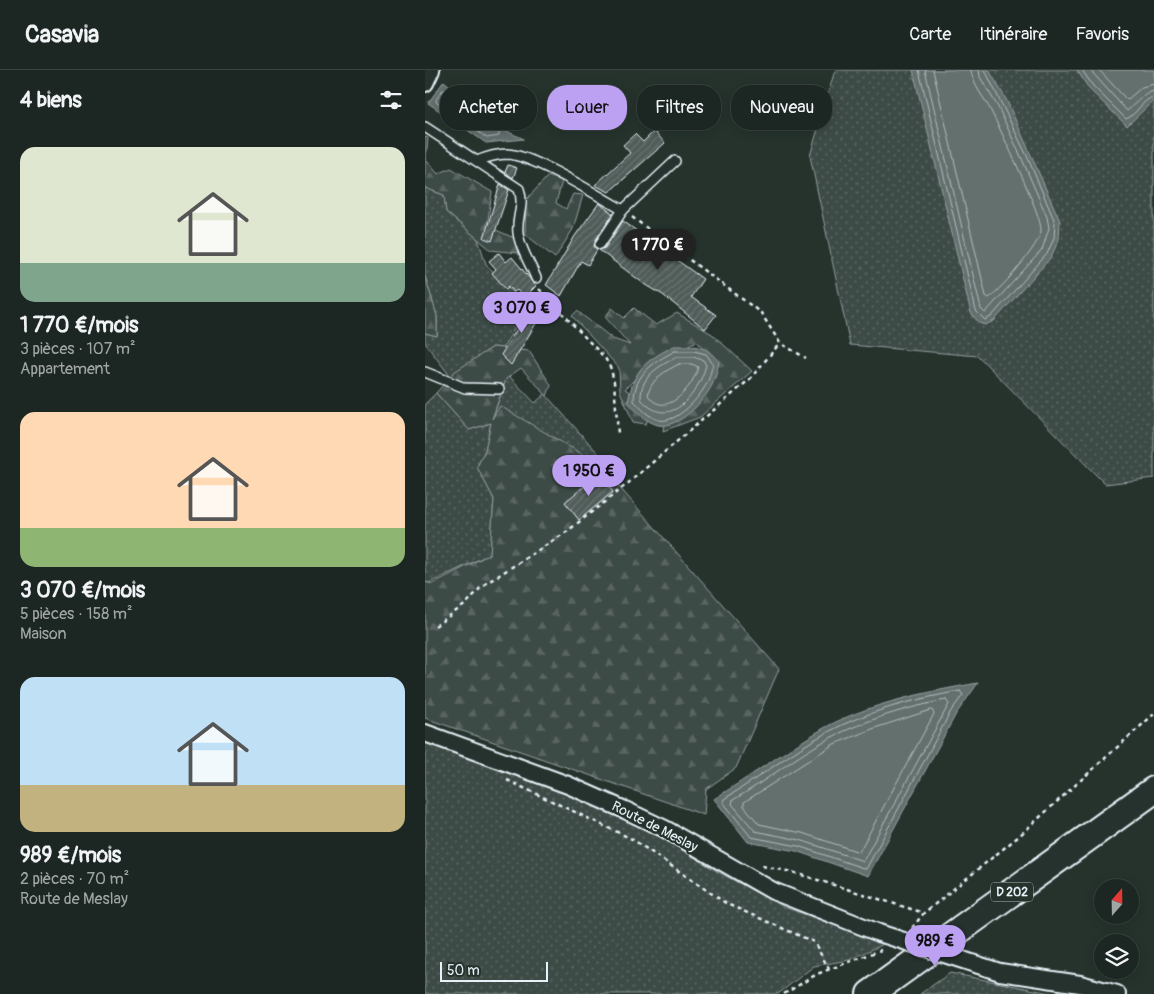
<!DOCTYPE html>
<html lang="fr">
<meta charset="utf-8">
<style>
:root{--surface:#1c2622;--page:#29322f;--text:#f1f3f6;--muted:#a0a5a5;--line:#3a4340;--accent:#bca0f2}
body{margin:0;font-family:Pangolin,sans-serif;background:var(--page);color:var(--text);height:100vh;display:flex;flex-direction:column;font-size:19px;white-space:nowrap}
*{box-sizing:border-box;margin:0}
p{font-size:16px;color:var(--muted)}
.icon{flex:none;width:28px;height:28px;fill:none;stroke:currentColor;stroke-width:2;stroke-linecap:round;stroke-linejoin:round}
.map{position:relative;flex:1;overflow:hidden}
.sheet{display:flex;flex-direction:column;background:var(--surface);width:425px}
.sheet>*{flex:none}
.banner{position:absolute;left:15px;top:15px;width:475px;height:45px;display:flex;gap:10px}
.needle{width:32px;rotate:20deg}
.buttons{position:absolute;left:669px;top:809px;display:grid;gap:10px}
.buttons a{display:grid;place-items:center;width:45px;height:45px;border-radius:50%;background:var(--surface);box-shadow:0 2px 12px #0003,0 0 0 1px var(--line);font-size:25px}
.scale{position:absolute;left:15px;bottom:12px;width:108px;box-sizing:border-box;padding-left:5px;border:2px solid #e8f1f8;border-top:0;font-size:14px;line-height:18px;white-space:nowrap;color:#e8f1f8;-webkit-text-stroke:4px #26332d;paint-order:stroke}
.price{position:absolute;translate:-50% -42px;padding:0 11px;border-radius:18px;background:var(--accent);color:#111;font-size:16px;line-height:32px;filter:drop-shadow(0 1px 2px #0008)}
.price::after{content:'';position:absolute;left:50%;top:30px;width:15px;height:11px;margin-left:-8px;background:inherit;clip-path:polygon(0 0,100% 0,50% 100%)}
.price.on{background:#222;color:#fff}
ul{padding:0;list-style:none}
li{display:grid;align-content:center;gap:10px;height:265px;padding:0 20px}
li span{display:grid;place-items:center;height:155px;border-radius:15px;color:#555}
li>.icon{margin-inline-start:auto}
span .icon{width:90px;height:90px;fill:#fffc;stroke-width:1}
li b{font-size:21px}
h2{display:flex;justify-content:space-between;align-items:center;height:60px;padding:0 20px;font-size:21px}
.tag{padding:0 18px;border-radius:20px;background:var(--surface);box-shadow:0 2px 12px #0003,0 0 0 1px var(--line);font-size:18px;line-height:45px}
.tag.on{background:var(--accent);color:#111}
header{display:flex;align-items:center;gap:30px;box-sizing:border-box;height:70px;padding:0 25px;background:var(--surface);border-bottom:1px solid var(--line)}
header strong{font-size:24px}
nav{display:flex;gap:28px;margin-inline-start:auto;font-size:18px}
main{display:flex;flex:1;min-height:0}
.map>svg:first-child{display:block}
.grass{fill:url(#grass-dots);stroke:#939ea0}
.forest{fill:url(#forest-firs);stroke:#939ea0}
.water{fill:#636f6d;stroke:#98a3a5}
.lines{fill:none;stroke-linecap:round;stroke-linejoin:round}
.shore{stroke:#b3bdc0;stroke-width:1}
.building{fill:url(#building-hatch);stroke:#e8f1f8}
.lane-casing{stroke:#e8f1f8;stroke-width:12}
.street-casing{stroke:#e8f1f8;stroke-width:20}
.primary-casing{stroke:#e8f1f8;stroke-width:30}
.path{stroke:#e8f1f8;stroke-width:2.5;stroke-dasharray:4 4;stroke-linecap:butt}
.lane{stroke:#26332d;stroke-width:9}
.street{stroke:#26332d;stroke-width:16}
.primary{stroke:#26332d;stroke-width:26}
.street-bridge-casing{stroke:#e8f1f8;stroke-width:20;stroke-linecap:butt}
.street-bridge{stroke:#26332d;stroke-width:16}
.labels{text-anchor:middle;stroke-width:4.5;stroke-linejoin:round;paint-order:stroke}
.shield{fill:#26332d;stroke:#aeb8bb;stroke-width:1}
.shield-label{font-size:12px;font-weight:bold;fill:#e8f1f8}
.street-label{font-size:14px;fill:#e8f1f8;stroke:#26332d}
</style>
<header>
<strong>Casavia</strong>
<nav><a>Carte</a><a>Itinéraire</a><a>Favoris</a></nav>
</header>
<main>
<section class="sheet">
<h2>4 biens<svg class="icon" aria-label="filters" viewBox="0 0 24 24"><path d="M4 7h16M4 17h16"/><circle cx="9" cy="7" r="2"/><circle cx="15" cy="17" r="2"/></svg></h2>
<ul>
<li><span style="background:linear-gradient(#dfe7d0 75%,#7fa58c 0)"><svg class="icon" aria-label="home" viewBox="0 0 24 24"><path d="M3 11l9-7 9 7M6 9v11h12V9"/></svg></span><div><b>1 770 €/mois</b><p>3 pièces · 107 m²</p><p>Appartement</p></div></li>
<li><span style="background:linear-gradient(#ffd9b3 75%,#8fb573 0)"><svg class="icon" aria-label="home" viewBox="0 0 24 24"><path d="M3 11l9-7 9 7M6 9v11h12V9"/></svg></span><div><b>3 070 €/mois</b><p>5 pièces · 158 m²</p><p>Maison</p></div></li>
<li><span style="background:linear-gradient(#bfe0f5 70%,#c2b280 0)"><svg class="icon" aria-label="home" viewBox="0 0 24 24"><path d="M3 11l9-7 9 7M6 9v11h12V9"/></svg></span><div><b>989 €/mois</b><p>2 pièces · 70 m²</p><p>Route de Meslay</p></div></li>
</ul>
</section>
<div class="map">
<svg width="729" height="924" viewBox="0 0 729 924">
<defs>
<pattern id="grass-dots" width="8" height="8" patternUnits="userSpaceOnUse" patternTransform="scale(1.25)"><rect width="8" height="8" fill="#3e4b47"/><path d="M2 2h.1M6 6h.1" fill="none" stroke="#5a6562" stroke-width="1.8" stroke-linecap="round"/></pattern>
<pattern id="forest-firs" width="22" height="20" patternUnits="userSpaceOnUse" patternTransform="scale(1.25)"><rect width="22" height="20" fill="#3e4b47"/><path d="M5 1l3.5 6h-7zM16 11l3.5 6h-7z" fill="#5a6562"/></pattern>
<pattern id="building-hatch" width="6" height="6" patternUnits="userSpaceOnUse" patternTransform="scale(1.25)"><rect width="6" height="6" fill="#505c59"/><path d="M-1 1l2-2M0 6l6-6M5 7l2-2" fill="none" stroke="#697472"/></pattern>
</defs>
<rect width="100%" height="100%" fill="#26332d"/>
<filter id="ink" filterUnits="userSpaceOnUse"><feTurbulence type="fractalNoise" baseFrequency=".02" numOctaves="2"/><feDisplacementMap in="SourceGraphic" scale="10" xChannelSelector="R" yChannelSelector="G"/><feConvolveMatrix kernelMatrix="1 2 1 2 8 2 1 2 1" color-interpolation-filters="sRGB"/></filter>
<g filter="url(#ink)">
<g class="grass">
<path d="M 410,0 L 729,0 L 729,408 L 680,414 L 553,286 L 425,275 L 385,86 Z"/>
<path d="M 0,118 L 19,125 L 21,142 L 53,169 L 61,194 L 102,237 L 78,278 L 68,277 L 25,306 L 0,273 L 0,263 L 12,266 L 12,246 L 0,206 Z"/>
<path d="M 84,306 L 110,333 L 120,324 L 198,411 L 194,415 L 174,394 L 66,353 L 60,380 L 52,397 L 69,429 L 65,484 L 4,513 L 0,512 L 0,334 L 11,323 L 44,360 L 66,353 L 81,309 Z"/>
<path d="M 0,670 L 110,710 L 215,754 L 295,803 L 359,837 L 461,873 L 424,890 L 389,896 L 353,924 L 0,924 Z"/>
<path d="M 525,903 L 630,924 L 495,924 Z"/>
</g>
<g class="forest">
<path d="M 0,67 L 3,68 L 1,90 L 13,104 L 26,98 L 67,122 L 62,156 L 89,168 L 93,183 L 66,180 L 21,142 L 19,125 L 0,118 Z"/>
<path d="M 123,106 L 137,111 L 131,133 L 141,139 L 148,124 L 158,125 L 148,159 L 130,188 L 100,164 L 101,130 Z"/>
<path d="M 0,206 L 12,246 L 12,266 L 0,263 Z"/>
<path d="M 187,238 L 199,248 L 209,238 L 231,255 L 252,243 L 287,264 L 327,301 L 275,347 L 238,361 L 240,345 L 290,295 L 272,271 L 227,292 L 200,319 L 227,337 L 221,354 L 208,352 L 195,321 L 194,298 L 147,246 L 152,241 L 188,269 L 205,275 L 180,247 Z"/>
<path d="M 68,277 L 104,281 L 126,315 L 122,326 L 96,298 L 81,309 L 67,349 L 75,336 L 174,394 L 354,599 L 311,698 L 281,719 L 279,745 L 0,648 L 0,512 L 7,514 L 65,484 L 69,429 L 52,397 L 60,380 L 66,353 L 44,360 L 11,323 L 29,302 Z"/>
</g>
<g class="water">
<path d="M 488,0 L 564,0 L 582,31 L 635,151 L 634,169 L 626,187 L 569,251 L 560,255 L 554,253 L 546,243 Z"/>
<path d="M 652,0 L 729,0 L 729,30 L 702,56 L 664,19 Z"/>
<path d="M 19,11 L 77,59 L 99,69 L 61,73 L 3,33 Z"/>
<path d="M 249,276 C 271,276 280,274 294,292 C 292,299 291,308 287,315 C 279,331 254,359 233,355 C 221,352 211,341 203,332 C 209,298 221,291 249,276 Z"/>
<path d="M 553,613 L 531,644 L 443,806 L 371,781 L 323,772 L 289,729 C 326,706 361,680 399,658 C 445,633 502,622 553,613 Z"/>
</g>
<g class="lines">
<g class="shore">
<path d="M 494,0 L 551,241 L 560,250 L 566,247 L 622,184 L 629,168 L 630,152 L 602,86 L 560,0"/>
<path d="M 500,0 L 556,239 L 560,243 L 617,180 L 624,158 L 622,147 L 597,89 L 573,37 L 555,7 L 554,0"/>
<path d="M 508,0 L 561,226 L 564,228 C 576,219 616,174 616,160 C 617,145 575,59 566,41 C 560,28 547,15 546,0"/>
<path d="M 657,0 L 668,16 L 701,49 C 712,45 717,29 729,27"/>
<path d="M 665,0 L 702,41 L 720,24 L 729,21"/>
<path d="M 674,0 L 702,30 L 717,17 L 729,14"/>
<path d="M 18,20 L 22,20 L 74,63 L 74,66 L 62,68 L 12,33 L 11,30 Z"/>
<path d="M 250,281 L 269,281 L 281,284 L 288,294 C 286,300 285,307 282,313 C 275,327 252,354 234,350 C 223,347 216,338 209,331 C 209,304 229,292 250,281 Z"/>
<path d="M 252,287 L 268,287 L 278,290 L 281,295 C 273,325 244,362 216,329 C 215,306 234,296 252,287 Z"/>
<path d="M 254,294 L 267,294 L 273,297 C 269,316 240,351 223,325 C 226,309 240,301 254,294 Z"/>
<path d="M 535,621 L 538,625 L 526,641 L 441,799 L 373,776 L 326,767 L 298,732 L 299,729 C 334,708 366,682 401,663 C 441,641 491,629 535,621 Z"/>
<path d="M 521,630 L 524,634 L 438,791 L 375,770 L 330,761 L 307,734 L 308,730 C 341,711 371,686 405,668 C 440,650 483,637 521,630 Z"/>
<path d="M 507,640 L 509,644 L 434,782 L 377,763 L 334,754 L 319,736 L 319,732 L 409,674 L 450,658 Z"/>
</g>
</g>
<g class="building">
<path d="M 229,61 L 240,73 L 184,122 L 170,115 L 205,83 L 198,75 L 210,64 L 218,72 Z"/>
<path d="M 83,95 L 92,98 L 88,108 L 80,102 Z"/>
<path d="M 75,114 L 84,120 L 67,171 L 59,168 Z"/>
<path d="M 174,133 L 188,144 L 170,171 L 169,176 L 172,180 L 163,195 L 156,191 L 136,226 L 121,215 L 150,166 Z"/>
<path d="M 198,151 L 278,209 L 266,227 L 291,245 L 280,259 L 238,225 L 218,213 L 174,180 L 180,178 Z"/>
<path d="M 74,183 L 81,192 L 87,187 L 111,216 L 99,228 L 92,220 L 89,222 L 84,216 L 81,219 L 67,203 L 71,199 L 64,191 Z"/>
<path d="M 108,233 L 119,240 L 86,295 L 76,285 Z"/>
<path d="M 173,405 L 188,422 L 154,450 L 140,432 Z"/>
</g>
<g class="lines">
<g class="lane-casing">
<g id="lane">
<path d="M 0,57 L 94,119 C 100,137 91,146 93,163 C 95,179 105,193 111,208"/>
<path d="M 52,91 C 62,87 71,84 82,84 C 109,85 173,126 198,140 L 250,91"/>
<path d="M 175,174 L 198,140"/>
<path d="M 0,302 L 40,318 L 74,319"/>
</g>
</g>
<g class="street-casing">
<g id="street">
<path d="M 0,13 L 6,0"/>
<path d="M 0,663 L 143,715 L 200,740 L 240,759 L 348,821 L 454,863"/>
<path d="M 575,902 L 655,914 L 692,924"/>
</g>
</g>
<g class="primary-casing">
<path id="primary" d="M 445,924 L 729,720"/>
</g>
<g class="path">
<path d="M 207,147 L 336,243 L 355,273 L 381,288"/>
<path d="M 114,219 L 180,288 L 186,299 L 189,312 L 193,364"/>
<path d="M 10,556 L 41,534 L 57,516 L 140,463 L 201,415 L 325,309 L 355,273"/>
<path d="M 82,710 L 207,769 L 302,834 L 389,872 L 404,899"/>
<path d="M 337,796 L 367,802 L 499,843"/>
<path d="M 487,858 L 499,843 L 594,766 L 729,644"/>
<path d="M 359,924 L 392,904 L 456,880"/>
</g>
<use href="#lane" class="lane"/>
<use href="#street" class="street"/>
<use href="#primary" class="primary"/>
<g class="street-bridge-casing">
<path id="street-bridge" d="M 454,863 L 575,902"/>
</g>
<use href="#street-bridge" class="street-bridge"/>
</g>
</g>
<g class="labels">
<rect class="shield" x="566" y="812.5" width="42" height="19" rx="4"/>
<g class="shield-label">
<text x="587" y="826">D 202</text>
</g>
<g class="street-label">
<text transform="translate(230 756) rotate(27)" y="5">Route de Meslay</text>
</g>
</g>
</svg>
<div class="buttons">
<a><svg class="needle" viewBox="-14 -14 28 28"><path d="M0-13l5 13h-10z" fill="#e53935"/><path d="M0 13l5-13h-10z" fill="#a0a5a5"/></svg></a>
<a><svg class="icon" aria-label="layers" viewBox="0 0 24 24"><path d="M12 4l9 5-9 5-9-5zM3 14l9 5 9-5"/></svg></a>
</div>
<div class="scale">50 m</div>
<b class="price on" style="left:233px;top:201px">1 770 €</b>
<b class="price" style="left:97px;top:264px">3 070 €</b>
<b class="price" style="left:164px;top:427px">1 950 €</b>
<b class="price" style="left:510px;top:897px">989 €</b>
<div class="banner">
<a class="tag">Acheter</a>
<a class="tag on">Louer</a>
<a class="tag">Filtres</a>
<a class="tag">Nouveau</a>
</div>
</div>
</main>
